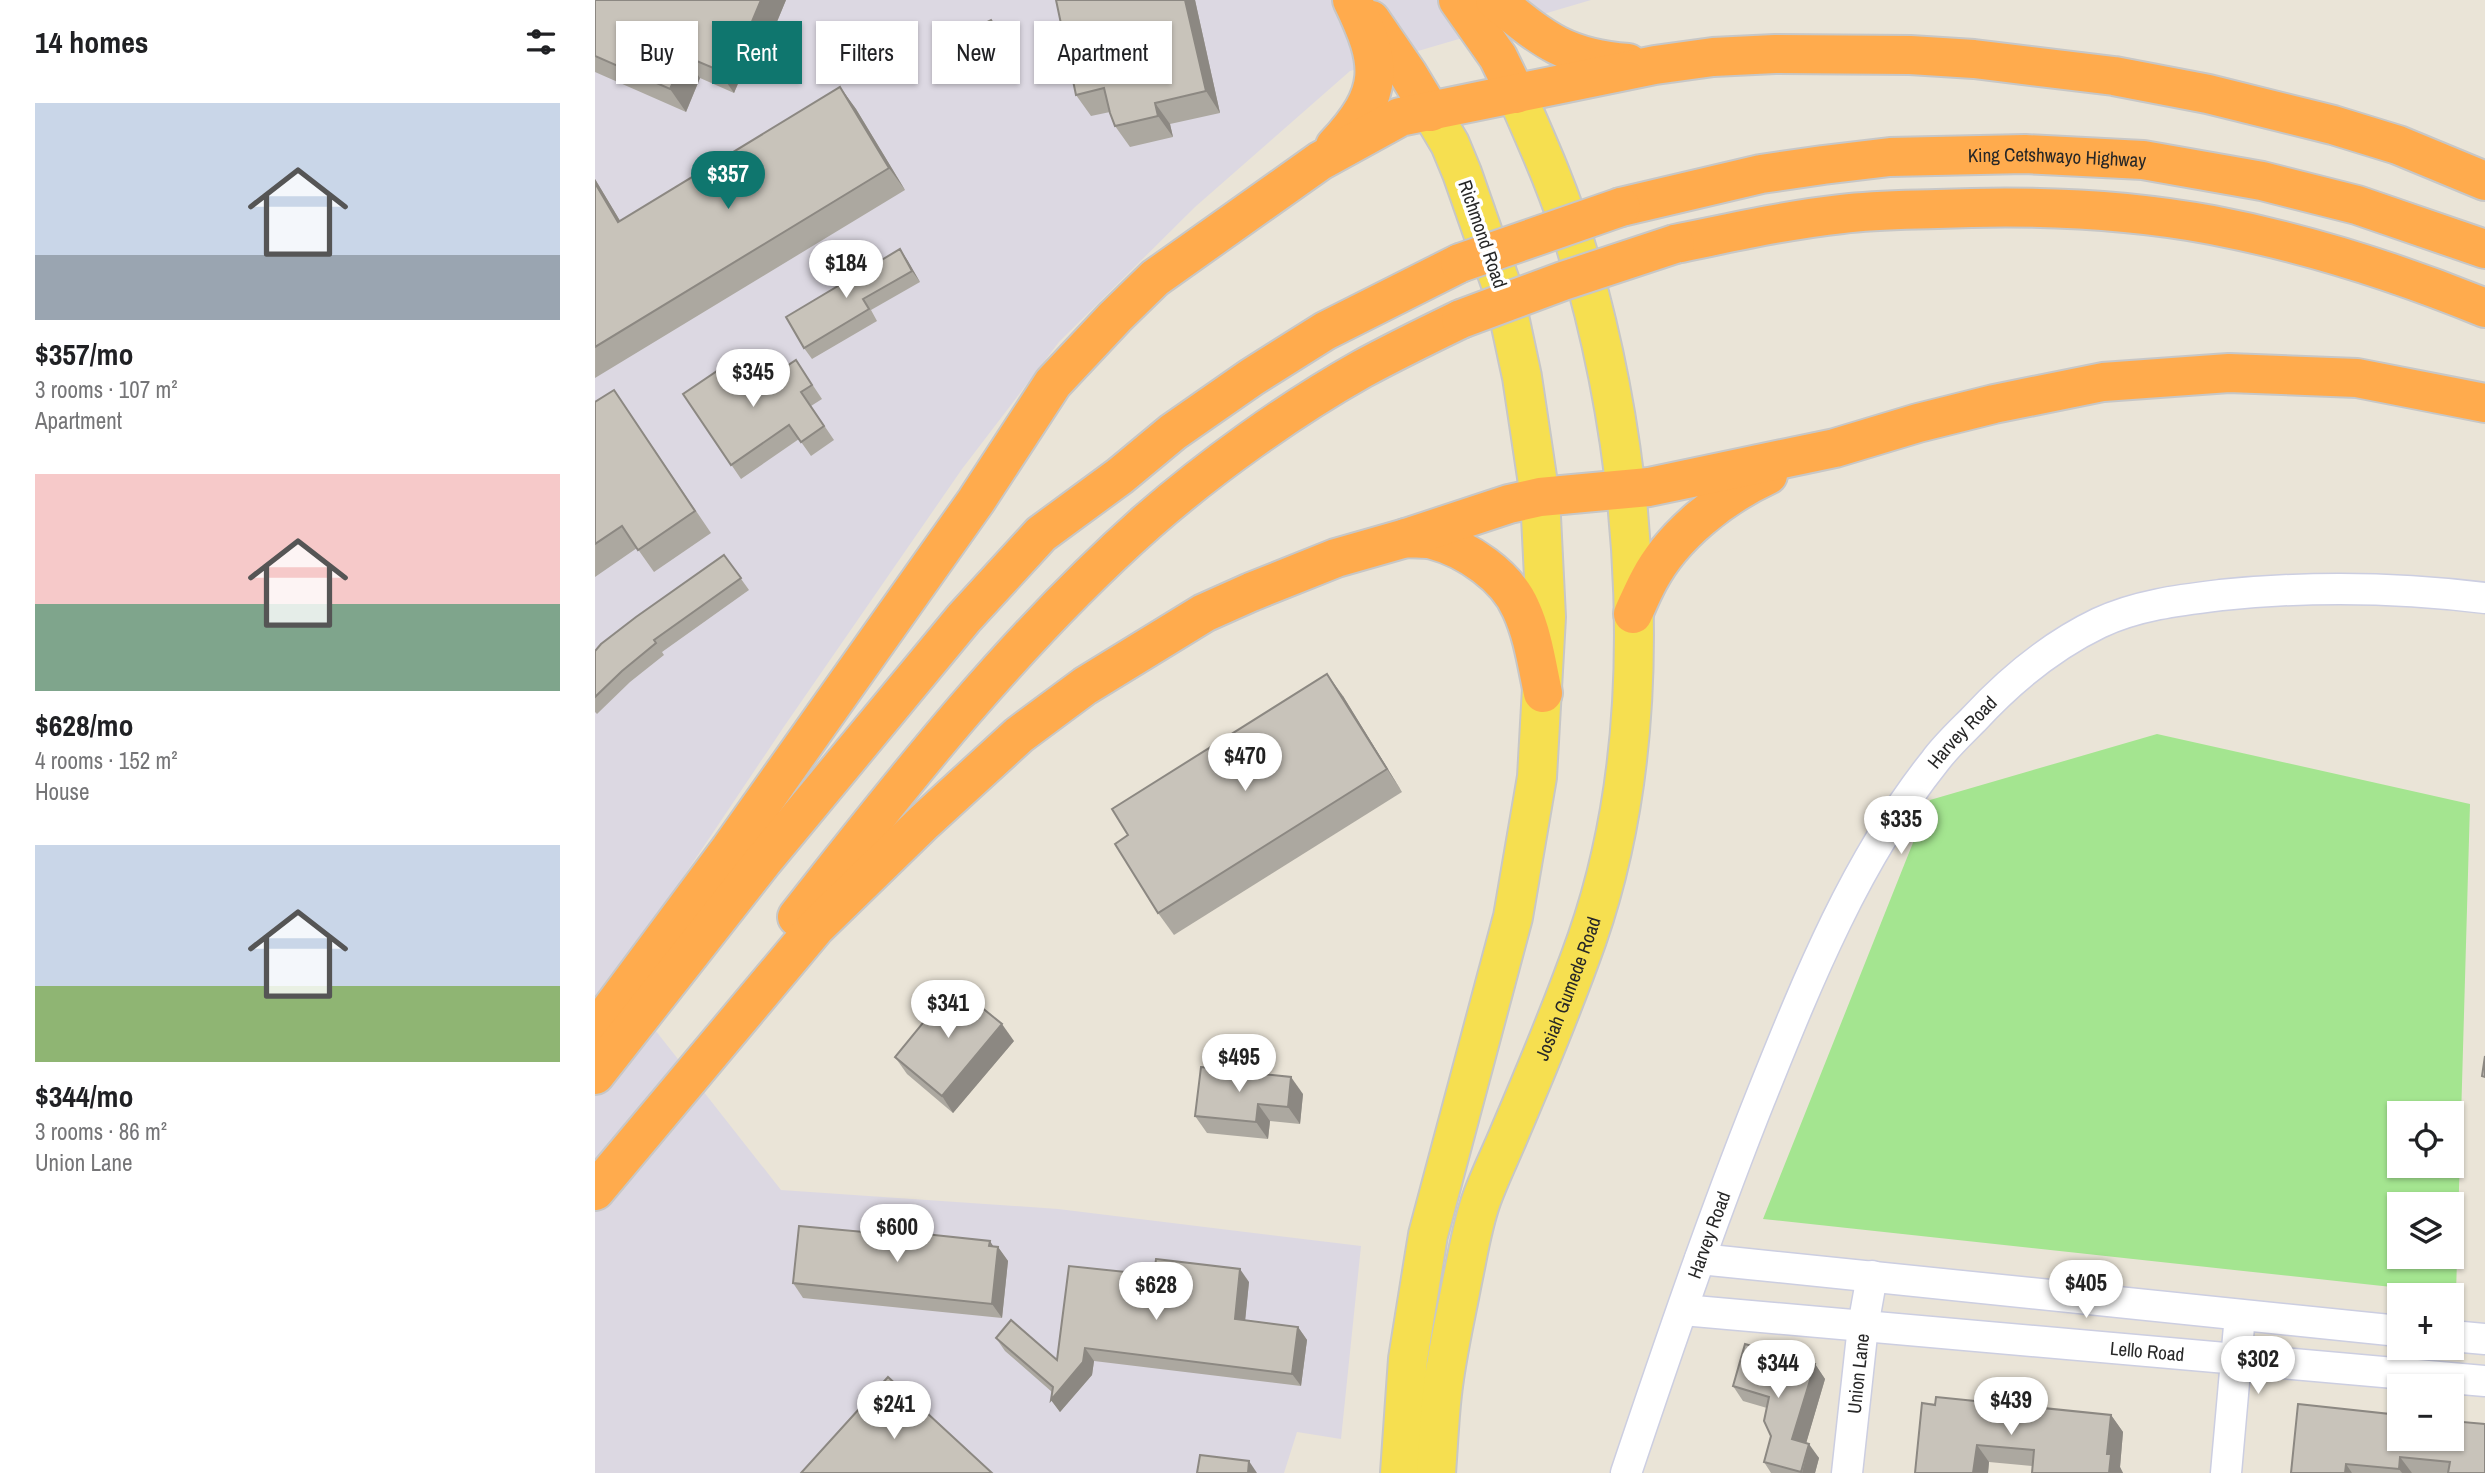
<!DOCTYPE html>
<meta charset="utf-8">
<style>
:root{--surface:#fff;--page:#f2f2f2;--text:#202124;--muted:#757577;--accent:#0f766e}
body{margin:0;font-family:"Archivo Narrow",sans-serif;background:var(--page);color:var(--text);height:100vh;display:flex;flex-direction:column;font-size:26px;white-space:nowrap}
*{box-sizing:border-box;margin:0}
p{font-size:23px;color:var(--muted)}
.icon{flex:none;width:38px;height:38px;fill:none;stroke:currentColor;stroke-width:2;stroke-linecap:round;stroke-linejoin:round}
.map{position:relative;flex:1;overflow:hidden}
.details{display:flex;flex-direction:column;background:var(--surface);width:595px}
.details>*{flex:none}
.top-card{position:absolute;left:21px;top:21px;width:665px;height:63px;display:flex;gap:14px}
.fabs{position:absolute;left:1792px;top:1101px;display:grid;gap:14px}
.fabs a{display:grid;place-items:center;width:77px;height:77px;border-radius:0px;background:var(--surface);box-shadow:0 2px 5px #0004;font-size:35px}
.price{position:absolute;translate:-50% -60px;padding:0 16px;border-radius:24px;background:#fff;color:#222;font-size:23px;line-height:46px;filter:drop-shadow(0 2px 4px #0008)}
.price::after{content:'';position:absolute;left:50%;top:42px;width:21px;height:16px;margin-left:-10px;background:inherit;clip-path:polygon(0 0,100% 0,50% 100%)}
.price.on{background:var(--accent);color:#fff}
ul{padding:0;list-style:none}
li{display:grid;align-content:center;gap:14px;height:371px;padding:0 35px}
li span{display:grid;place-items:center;height:217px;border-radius:0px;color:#555}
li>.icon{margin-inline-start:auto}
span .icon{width:126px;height:126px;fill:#fffc;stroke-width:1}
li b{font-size:30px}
h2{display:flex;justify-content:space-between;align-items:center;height:84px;padding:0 35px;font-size:30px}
.tag{padding:0 24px;border-radius:0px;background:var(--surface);box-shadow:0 2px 5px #0004;font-size:24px;line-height:63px}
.tag.on{background:var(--accent);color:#fff}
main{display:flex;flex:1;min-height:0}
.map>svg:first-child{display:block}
.industrial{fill:#dcd8e2}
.green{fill:#a4e590;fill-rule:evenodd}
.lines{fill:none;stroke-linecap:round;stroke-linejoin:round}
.street-casing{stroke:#cccee1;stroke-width:33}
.primary-casing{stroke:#c7c7c7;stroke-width:42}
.highway-casing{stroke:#c7c7c7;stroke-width:42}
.street{stroke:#fff;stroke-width:30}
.primary{stroke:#f6df50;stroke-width:38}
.highway{stroke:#ffab4d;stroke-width:38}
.highway-bridge-casing{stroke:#c7c7c7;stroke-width:42;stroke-linecap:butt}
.highway-bridge{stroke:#ffab4d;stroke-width:38}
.wall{fill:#aca8a0}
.shaded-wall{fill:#8c8882}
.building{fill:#c8c3ba;stroke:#8c8882;stroke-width:2}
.labels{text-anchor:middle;stroke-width:7;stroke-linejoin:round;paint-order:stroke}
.street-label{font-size:19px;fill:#272727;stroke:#fff}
</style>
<main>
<section class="details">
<h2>14 homes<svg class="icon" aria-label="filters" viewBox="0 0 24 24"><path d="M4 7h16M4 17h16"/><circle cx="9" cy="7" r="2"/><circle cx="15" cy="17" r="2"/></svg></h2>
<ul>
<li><span style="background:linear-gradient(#c9d6e8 70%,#9aa5b1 0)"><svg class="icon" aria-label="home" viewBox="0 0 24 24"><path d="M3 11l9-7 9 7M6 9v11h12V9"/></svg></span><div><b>$357/mo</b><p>3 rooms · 107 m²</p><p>Apartment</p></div></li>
<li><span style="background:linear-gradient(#f6c9c9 60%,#7fa58c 0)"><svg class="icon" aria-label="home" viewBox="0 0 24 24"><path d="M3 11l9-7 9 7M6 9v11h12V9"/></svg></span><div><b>$628/mo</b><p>4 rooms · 152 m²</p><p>House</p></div></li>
<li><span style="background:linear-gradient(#c9d6e8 65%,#8fb573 0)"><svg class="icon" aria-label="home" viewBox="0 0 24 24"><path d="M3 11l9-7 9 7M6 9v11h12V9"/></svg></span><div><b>$344/mo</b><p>3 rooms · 86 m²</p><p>Union Lane</p></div></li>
</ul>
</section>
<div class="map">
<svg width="1890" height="1473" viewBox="0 0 1890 1473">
<rect width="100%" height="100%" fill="#eae4d7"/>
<path class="industrial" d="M 0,0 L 996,0 L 755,71 L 600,207 L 464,342 L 367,469 L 188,728 L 20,979 L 186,1190 L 463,1209 L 766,1246 L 746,1439 L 702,1432 L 689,1473 L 0,1473 Z"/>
<path class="green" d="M 1562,734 L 1875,804 L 1861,1294 L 1168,1219 L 1335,800 ZM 1804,1113 L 1857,1113 L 1857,1166 L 1804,1166 ZM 1804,1204 L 1857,1204 L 1857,1256 L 1804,1256 Z"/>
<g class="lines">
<g class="street-casing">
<g id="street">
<path d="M 1105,1259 L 1804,1331"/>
<path id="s1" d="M 1088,1310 L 1890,1381"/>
<path d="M 1857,1336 L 1890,1339"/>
<path id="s2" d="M 1031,1473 C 1073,1348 1116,1222 1165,1099 C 1212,982 1260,861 1340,761 C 1351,746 1365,733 1378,720 C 1414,681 1456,646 1504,623 C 1542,605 1585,600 1626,595 C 1714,586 1802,587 1890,598"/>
<path id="s3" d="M 1252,1473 L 1268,1326 L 1277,1276"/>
<path d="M 1631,1473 L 1645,1315"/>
</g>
</g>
<g class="primary-casing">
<g id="primary">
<path d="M 805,1473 L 813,1359 L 833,1235 L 918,917 L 942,777 L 951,617 L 945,497 L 927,377 L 909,293 L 867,173 L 855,144 L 836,112"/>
<path id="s4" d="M 841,1473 C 843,1447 844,1421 847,1394 C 851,1357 860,1319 867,1282 C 873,1254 877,1225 887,1198 C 895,1176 906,1154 915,1132 C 942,1069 969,1004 992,939 C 1066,727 1045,460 981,247 C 966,195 943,144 921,94"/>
</g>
</g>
<g class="highway-casing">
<g id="highway">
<path d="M 863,0 L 903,57 L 921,94"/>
<path d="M 900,0 C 948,39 969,58 1033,63"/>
<path d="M 776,20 L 813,74 L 836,112"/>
<path d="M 740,146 C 791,92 788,64 757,0"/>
<path id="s5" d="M 1026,207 L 1166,174 L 1228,165 L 1295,157 L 1430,154 L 1548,160 L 1667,181 L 1762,205 L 1890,249"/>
<path d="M 1080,244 C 1135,233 1191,220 1247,214 C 1278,210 1310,210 1342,209 C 1433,205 1526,208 1617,225 C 1710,243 1802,272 1890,308"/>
<path d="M 811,538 C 820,539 830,538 838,540 C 872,549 912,576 926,609 C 938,635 942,665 948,693"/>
<path d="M 1038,614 C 1043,603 1048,591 1054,580 C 1078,534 1128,496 1173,475"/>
<path d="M 202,917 C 310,779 420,639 552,522 C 615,467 694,410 767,369 C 800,351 833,335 866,319"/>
<path d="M 0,1031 L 135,849 L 381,501 L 458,383 L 520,317 L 560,278 L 725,161 L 805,117 L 1060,65 L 1118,57 L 1180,54 L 1315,55 L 1379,59 L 1519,76 L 1613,94 L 1738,125 L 1803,145 L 1890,181"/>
<path d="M 0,1075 L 168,861 L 369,618 L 446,534 L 525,476 L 578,432 L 657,377 L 730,331 L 865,263"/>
<path d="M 0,1191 L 220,928 L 329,822 L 424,735 L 490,686 L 609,613 L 656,592 L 741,558 L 811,538 L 914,504 L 945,497 L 1054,487 L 1240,448 L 1323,423 L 1399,404 L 1508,382 L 1634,373 L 1762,378 L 1890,403"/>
</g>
</g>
<use href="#street" class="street"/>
<use href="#primary" class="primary"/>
<use href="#highway" class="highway"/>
<g class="highway-bridge-casing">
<g id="highway-bridge">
<path d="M 865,263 L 1026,207"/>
<path d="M 866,319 L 968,281 L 1080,244"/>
</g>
</g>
<use href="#highway-bridge" class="highway-bridge"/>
</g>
<g class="wall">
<path d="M 0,0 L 191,0 L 164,65 L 153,60 L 139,93 L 105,78 L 91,112 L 0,72 Z"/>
<path d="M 461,0 L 600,0 L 625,113 L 575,124 L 578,137 L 535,147 L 520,126 L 515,112 L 496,116 L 481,95 Z"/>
<path d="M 396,20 L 415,53 L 375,76 L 371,70 Z"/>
<path d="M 245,87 L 261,109 L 310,190 L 0,378 L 0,179 L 25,221 Z"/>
<path d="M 305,249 L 325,282 L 276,310 L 282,321 L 217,359 L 209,348 Z"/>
<path d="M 201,360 L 227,399 L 216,406 L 239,440 L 216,456 L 204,439 L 146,479 L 88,394 L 135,377 L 163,385 Z"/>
<path d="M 19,390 L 116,533 L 59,572 L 42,548 L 0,577 L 0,402 Z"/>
<path d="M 129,555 L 154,590 L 67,652 L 69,655 L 35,682 L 2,714 L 0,712 L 0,651 Z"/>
<path d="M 748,696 L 807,792 L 579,935 L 563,913 Z"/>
<path d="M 419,1041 L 358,1113 L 312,1074 L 300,1057 Z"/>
<path d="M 708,1094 L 705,1124 L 675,1121 L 673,1139 L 612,1133 L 600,1116 Z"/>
<path d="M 398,1246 L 403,1247 L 413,1261 L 407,1318 L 208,1298 L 198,1283 Z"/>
<path d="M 559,1275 L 654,1282 L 650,1320 L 703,1327 L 712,1340 L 706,1386 L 499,1361 L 497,1375 L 465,1412 L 456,1400 L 457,1392 L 410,1351 L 401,1338 L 462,1360 Z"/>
<path d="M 1220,1364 L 1230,1379 L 1211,1443 L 1224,1458 L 1220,1473 L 1176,1473 L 1169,1462 L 1176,1436 L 1172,1408 L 1148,1401 L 1138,1386 Z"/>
<path d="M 1327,1403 L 1516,1415 L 1528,1432 L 1525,1467 L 1528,1473 L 1437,1473 L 1437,1466 L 1394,1462 L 1393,1473 L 1320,1473 Z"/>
<path d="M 1890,1424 L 1890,1473 L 1696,1473 Z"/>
</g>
<g class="shaded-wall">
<path d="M 166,0 L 191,0 L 164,65 L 148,43 Z"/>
<path d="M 590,0 L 600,0 L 625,113 L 611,91 Z"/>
<path d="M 137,38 L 153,60 L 139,93 L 123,70 Z"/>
<path d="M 90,56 L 105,78 L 91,112 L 75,89 Z"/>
<path d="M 245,87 L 261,109 L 310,190 L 294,168 Z"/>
<path d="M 560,103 L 575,124 L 578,137 L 563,116 Z"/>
<path d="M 0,179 L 39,244 L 23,222 L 0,183 Z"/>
<path d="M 305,249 L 313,261 L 325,282 L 317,271 Z"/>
<path d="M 732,674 L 748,696 L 807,792 L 792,769 Z"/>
<path d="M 407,1024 L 419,1041 L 358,1113 L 347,1096 Z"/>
<path d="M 696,1077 L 708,1094 L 705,1124 L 693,1107 Z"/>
<path d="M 663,1104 L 675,1121 L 673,1139 L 661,1122 Z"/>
<path d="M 395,1241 L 402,1252 L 403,1247 L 413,1261 L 407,1318 L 397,1304 Z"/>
<path d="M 645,1269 L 654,1282 L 649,1332 L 640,1319 Z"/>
<path d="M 703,1327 L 712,1340 L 706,1386 L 697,1374 Z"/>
<path d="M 490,1348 L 499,1361 L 497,1375 L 465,1412 L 456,1400 Z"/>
<path d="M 1220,1364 L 1230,1379 L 1208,1454 L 1197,1439 Z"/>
<path d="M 1516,1415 L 1528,1432 L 1525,1467 L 1528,1473 L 1514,1473 L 1512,1454 Z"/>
<path d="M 1214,1444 L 1224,1458 L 1220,1473 L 1207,1473 Z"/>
<path d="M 1382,1445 L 1394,1462 L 1393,1473 L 1378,1473 Z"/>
<path d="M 1805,1457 L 1817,1473 L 1807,1473 L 1804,1469 Z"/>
<path d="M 654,1461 L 662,1473 L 653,1473 Z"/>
<path d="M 1751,1464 L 1757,1473 L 1750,1473 Z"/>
</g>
<g class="building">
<path d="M 0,0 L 166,0 L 148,43 L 137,38 L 123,70 L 90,56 L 75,89 L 0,56 Z"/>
<path d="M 461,0 L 590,0 L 611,91 L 560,103 L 563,116 L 520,126 L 515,113 L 509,88 L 481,95 Z"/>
<path d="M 396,20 L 411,48 L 371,70 L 355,41 Z"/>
<path d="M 245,87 L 294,168 L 0,347 L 0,183 L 23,222 Z"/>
<path d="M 305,249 L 317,271 L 268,299 L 274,309 L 209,348 L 191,317 Z"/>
<path d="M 201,360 L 217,385 L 206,392 L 229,426 L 206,442 L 194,425 L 136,465 L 88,394 L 128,367 L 135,377 L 150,367 L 163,385 Z"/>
<path d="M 19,390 L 100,511 L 43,550 L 27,526 L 0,544 L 0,402 Z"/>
<path d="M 129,555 L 146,578 L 59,640 L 61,643 L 27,671 L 0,697 L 0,651 L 6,644 L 41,617 Z"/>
<path d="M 732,674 L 792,769 L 563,913 L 520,844 L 533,835 L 517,809 Z"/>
<path d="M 359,985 L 407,1024 L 347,1096 L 300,1057 Z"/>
<path d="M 1890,1056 L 1890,1077 L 1887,1076 Z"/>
<path d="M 606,1067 L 696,1077 L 693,1107 L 663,1104 L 661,1122 L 600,1116 Z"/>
<path d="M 204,1226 L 301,1235 L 302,1231 L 395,1241 L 394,1246 L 403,1247 L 397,1304 L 198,1283 Z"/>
<path d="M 561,1259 L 645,1269 L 640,1319 L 703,1327 L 697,1374 L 490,1348 L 488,1362 L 456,1400 L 458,1387 L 401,1338 L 416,1320 L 462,1360 L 474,1266 L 559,1275 Z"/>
<path d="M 1150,1344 L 1220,1364 L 1197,1439 L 1214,1444 L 1206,1472 L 1169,1462 L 1176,1436 L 1169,1421 L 1174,1397 L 1138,1386 Z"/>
<path d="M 293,1377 L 397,1473 L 206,1473 Z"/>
<path d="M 1341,1397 L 1516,1415 L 1512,1454 L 1516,1454 L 1514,1473 L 1437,1473 L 1439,1450 L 1382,1445 L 1378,1473 L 1320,1473 L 1327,1403 L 1340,1405 Z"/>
<path d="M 1703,1404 L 1804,1415 L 1804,1438 L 1857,1438 L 1857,1421 L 1890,1424 L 1890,1473 L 1853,1473 L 1855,1462 L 1805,1457 L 1804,1469 L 1751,1464 L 1750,1473 L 1696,1473 Z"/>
<path d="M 605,1455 L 654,1461 L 653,1473 L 602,1473 Z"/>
</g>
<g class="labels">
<g class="street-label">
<text dy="7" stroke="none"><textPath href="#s5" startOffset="441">King Cetshwayo Highway</textPath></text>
<text transform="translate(888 234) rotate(71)" y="7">Richmond Road</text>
<text dy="7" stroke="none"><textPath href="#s2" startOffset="819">Harvey Road</textPath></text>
<text dy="7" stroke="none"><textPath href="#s4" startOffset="506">Josiah Gumede Road</textPath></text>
<text dy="7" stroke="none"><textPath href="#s2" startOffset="252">Harvey Road</textPath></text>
<text dy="7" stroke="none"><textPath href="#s1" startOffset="466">Lello Road</textPath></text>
<text dy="7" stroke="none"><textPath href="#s3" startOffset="100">Union Lane</textPath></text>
</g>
</g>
</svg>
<div class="fabs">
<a><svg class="icon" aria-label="locate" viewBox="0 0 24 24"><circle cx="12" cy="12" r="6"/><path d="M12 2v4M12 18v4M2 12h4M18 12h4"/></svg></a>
<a><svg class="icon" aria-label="layers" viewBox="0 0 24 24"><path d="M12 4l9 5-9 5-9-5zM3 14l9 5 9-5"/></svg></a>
<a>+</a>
<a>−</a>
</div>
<b class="price on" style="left:133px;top:211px">$357</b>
<b class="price" style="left:251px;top:300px">$184</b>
<b class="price" style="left:158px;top:409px">$345</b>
<b class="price" style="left:650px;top:793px">$470</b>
<b class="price" style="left:1306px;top:856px">$335</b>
<b class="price" style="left:353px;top:1040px">$341</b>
<b class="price" style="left:644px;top:1094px">$495</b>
<b class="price" style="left:302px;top:1264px">$600</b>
<b class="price" style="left:1491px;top:1320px">$405</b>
<b class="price" style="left:561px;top:1322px">$628</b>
<b class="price" style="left:1663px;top:1396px">$302</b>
<b class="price" style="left:1183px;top:1400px">$344</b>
<b class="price" style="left:1416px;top:1437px">$439</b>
<b class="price" style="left:299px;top:1441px">$241</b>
<div class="top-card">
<a class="tag">Buy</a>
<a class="tag on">Rent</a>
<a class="tag">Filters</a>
<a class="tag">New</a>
<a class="tag">Apartment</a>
</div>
</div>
</main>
